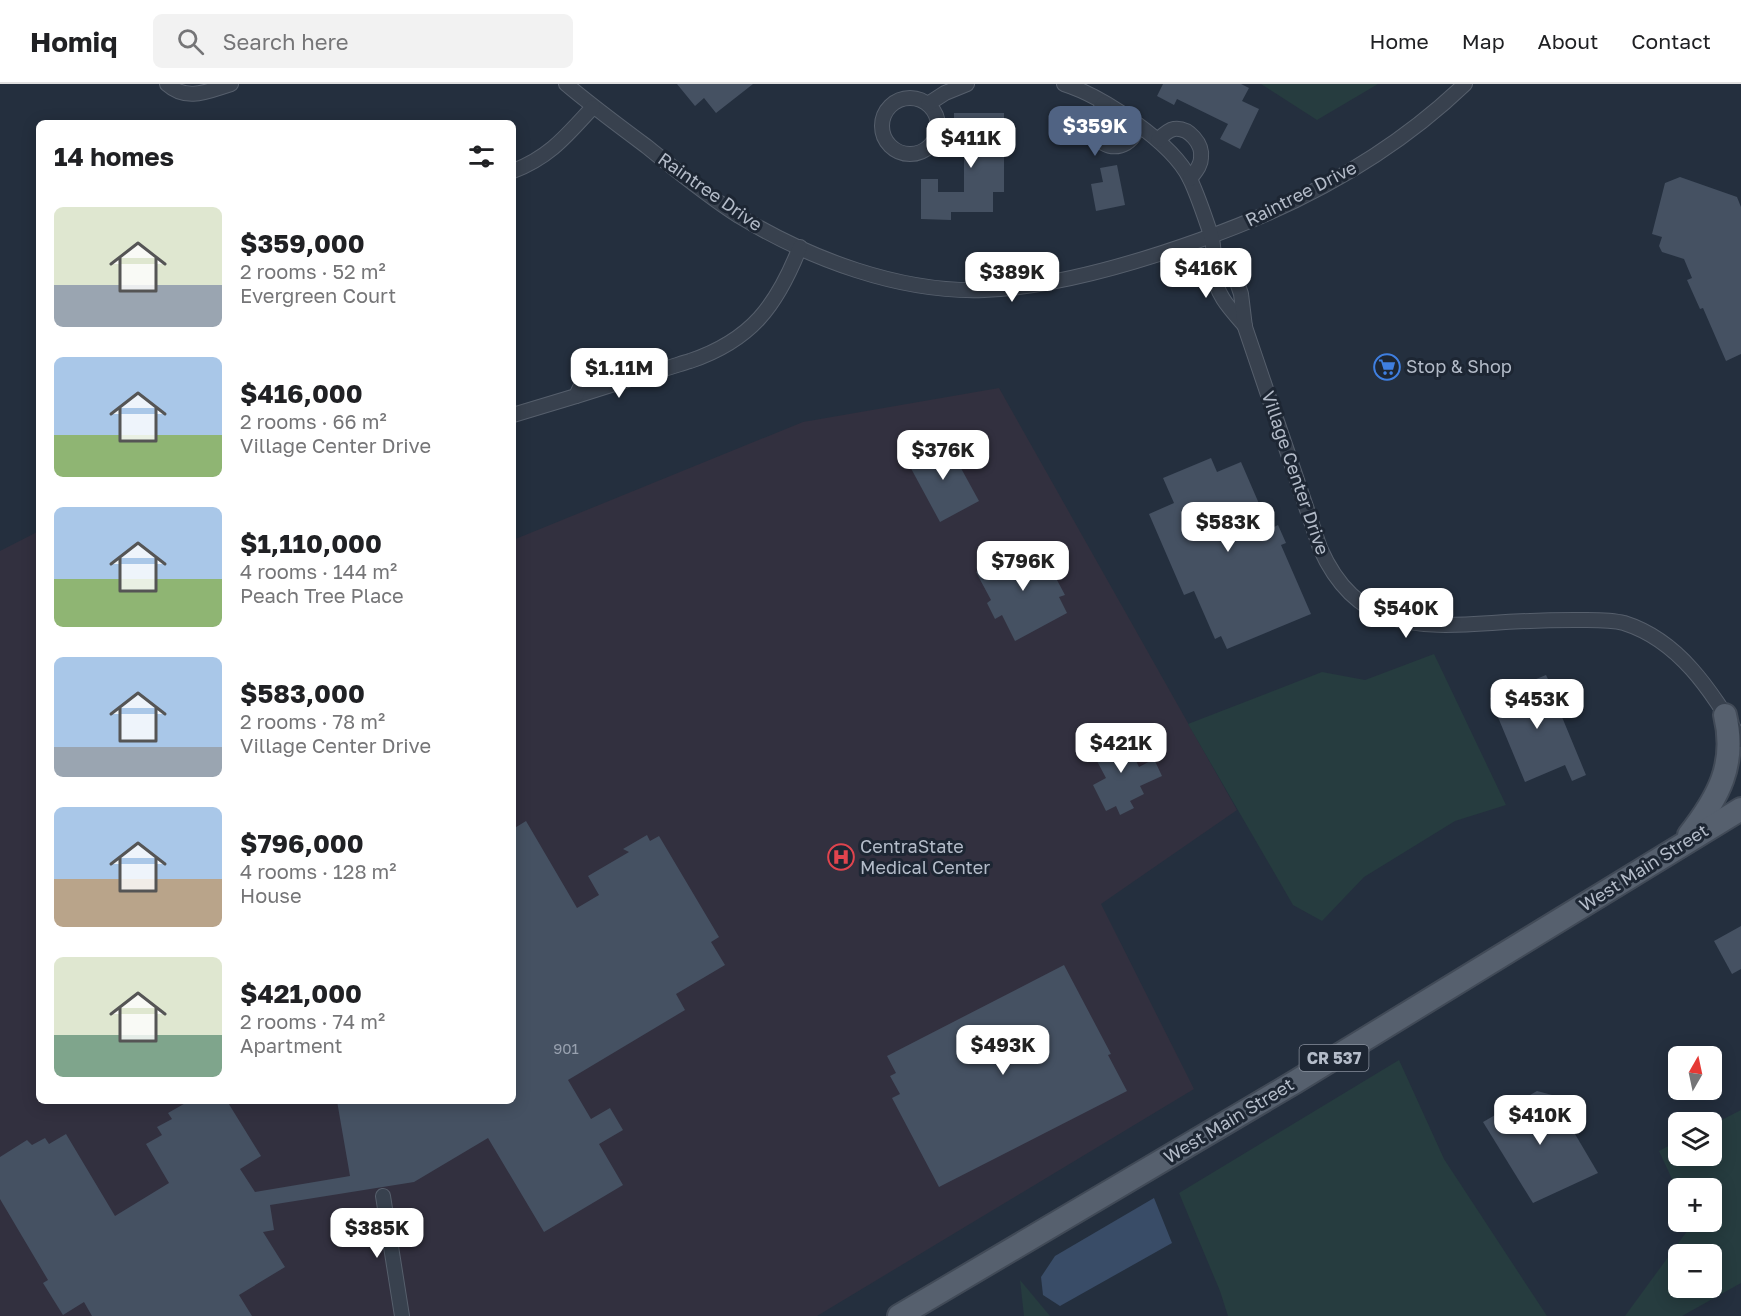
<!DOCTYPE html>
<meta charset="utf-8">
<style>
:root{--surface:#fff;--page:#f2f2f2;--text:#202124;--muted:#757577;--line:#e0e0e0;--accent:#506383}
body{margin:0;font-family:"Golos Text",sans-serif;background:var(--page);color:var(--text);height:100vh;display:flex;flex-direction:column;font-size:22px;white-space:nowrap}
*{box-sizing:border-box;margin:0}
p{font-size:20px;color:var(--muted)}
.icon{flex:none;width:33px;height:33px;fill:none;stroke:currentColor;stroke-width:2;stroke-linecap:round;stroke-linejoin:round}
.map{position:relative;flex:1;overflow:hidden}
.side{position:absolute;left:36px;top:36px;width:480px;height:984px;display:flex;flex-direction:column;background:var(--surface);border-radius:9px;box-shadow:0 3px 15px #0003}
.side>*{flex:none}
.needle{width:39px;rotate:9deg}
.tools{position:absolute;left:1668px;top:962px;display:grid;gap:12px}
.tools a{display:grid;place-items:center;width:54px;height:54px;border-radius:9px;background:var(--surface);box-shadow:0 3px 15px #0003;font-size:30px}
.price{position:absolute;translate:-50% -51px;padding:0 14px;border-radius:12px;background:#fff;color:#222;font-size:20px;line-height:39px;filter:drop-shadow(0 2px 3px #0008)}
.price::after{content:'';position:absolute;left:50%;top:36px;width:18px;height:14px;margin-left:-9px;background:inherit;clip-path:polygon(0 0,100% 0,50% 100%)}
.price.selected{background:var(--accent);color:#fff}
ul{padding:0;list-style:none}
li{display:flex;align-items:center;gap:18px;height:150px;padding:0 18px}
li span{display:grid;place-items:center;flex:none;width:168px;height:120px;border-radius:9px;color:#555}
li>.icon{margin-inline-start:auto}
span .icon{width:72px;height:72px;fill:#fffc;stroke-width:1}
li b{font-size:26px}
h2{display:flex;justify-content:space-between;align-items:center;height:72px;padding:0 18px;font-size:26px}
header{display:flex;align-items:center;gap:36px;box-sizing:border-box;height:84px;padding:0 30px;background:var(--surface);border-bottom:2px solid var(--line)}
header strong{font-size:28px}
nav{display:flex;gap:33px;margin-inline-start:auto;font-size:21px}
.search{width:420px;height:54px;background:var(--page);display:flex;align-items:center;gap:15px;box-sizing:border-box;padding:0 21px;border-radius:9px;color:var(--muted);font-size:22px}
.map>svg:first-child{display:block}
.medical{fill:#32303f}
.green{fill:#263c3f;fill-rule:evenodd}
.water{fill:#394c67}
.building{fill:#455162}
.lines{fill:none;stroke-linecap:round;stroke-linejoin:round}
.street-casing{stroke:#565f6c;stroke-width:16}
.primary-casing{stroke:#414a57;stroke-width:26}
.street{stroke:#38414e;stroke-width:14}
.primary{stroke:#56606e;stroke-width:22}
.labels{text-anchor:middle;stroke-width:6;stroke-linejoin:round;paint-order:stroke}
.number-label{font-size:15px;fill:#98a1af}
.shield{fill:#1d2633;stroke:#878f9c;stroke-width:1.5}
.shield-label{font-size:16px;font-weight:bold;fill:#b4bcc9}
.street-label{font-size:18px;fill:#b4bcc9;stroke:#1d2633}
.poi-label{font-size:18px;fill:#b4bcc9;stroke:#1d2633;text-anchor:start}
</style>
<header>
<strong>Homiq</strong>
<div class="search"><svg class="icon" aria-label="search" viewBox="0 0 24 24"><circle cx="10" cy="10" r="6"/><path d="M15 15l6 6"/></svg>Search here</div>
<nav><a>Home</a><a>Map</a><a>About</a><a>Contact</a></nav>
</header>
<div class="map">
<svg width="1741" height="1232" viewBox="0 0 1741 1232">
<rect width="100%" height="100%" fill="#242f3e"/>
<path class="medical" d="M 999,304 L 1237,726 L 1101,820 L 1194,1005 L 817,1232 L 0,1232 L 0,467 L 39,447 L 39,1017 L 513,1017 L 513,456 L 803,338 Z"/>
<g class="green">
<path d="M 1261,0 L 1378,0 L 1317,36 Z"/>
<path d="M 1434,570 L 1506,721 L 1455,737 L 1364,793 L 1322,837 L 1293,821 L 1188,640 L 1322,588 L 1365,596 Z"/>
<path d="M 1399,976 L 1444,1075 L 1547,1232 L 1228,1232 L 1220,1207 L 1179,1109 Z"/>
<path d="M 1741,1026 L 1741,1199 L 1682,1232 L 1625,1232 L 1693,1139 L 1692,1137 L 1712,1137 L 1712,1104 L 1678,1104 L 1678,1108 L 1659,1067 L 1678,1057 L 1678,1071 L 1712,1071 L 1712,1041 ZM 1678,1170 L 1712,1170 L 1712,1203 L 1678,1203 Z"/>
<path d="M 1020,1196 L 1050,1232 L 1024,1232 Z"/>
</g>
<path class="water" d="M 1154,1114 L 1172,1159 L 1060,1222 L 1043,1211 L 1041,1193 L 1055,1172 Z"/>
<g class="building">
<path d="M 677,0 L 753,0 L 716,29 L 704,14 L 695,22 Z"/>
<path d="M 1163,0 L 1241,0 L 1249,4 L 1242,17 L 1259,25 L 1240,65 L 1220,55 L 1228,40 L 1177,15 L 1174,21 L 1157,12 Z"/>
<path d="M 954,29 L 1004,29 L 1004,108 L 993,108 L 993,128 L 951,128 L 951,136 L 921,135 L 921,95 L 938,95 L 938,108 L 964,108 L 964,50 L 954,50 Z"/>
<path d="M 1117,81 L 1125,121 L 1096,127 L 1091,100 L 1103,98 L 1100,84 Z"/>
<path d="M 1680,93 L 1737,113 L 1741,123 L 1741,270 L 1726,277 L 1703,224 L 1700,225 L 1687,196 L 1692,194 L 1684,175 L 1662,168 L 1659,162 L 1662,153 L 1652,150 L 1665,99 Z"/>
<path d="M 946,357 L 979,417 L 940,438 L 907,377 Z"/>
<path d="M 1211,374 L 1217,388 L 1241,378 L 1270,445 L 1278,441 L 1286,459 L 1281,461 L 1311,530 L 1227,565 L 1221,552 L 1215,555 L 1194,507 L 1184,511 L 1149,430 L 1174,419 L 1163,394 Z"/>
<path d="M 1027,462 L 1033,473 L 1042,468 L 1065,511 L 1059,513 L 1067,529 L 1015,557 L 1002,531 L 995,535 L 987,519 L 991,516 L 976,488 Z"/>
<path d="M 1546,591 L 1552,603 L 1550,604 L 1586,691 L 1572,697 L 1565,681 L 1525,698 L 1490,614 Z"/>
<path d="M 1122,648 L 1139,683 L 1154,675 L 1162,692 L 1140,702 L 1144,710 L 1130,717 L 1134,724 L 1120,731 L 1116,722 L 1106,727 L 1093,701 L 1106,694 L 1090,664 Z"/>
<path d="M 526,737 L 577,824 L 599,811 L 588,792 L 629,768 L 623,765 L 647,751 L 650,757 L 659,752 L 719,853 L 711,858 L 725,881 L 676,910 L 685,926 L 568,996 L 591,1035 L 610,1024 L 623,1046 L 599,1060 L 623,1101 L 544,1148 L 488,1054 L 414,1098 L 270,1121 L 274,1146 L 263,1148 L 285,1183 L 239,1211 L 252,1232 L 92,1232 L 84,1218 L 63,1231 L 43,1199 L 48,1196 L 0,1115 L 0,1073 L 27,1056 L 32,1061 L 45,1054 L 49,1060 L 66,1050 L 115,1132 L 169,1099 L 146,1060 L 162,1051 L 157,1043 L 172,1035 L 168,1029 L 189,1017 L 227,1017 L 261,1072 L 240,1085 L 255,1108 L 350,1092 L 337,1017 L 513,1017 L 513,745 Z"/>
<path d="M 1741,842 L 1741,885 L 1732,890 L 1714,857 Z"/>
<path d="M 1064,881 L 1111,970 L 1108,971 L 1127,1007 L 939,1103 L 892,1014 L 900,1010 L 890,992 L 896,989 L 887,972 Z"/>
<path d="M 1537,1007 L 1552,1011 L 1598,1089 L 1533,1119 L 1483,1038 Z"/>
</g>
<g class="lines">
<g class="street-casing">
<g id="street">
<path d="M 167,0 C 187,18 208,7 231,0"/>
<path d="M 566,0 C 592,22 619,42 646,62 C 676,86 706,111 739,132 C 810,175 900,209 984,206 C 1056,203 1133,180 1200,156 C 1297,122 1390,72 1465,0"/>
<path d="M 1064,0 C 1102,12 1172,58 1190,95 C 1198,112 1205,133 1211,151 C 1215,164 1213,175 1214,188 C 1215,210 1231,226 1245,242"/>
<circle cx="910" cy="42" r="28"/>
<path d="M 1104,19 C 1100,26 1093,36 1094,45 C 1097,63 1119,68 1131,55 C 1134,52 1136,47 1138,43"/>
<path d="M 928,20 L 945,9 L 967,0"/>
<path d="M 1158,56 C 1162,52 1168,46 1174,45 C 1189,43 1203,60 1201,74 C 1201,82 1195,88 1190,95"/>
<path d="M 513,87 C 550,73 567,51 593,23"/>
<path d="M 1215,169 L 1232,183 L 1241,210 L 1245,243 L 1320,464 C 1356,545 1415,544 1492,539 C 1520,537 1547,536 1574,536 C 1591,536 1609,535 1624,539 C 1681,557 1712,609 1741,656"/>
<path d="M 576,312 L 652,288"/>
<path d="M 513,331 L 576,312 C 579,305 582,298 587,292 C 594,281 617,276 629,280 C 636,283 647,288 655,287 C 667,285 679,280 690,277 C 752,256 777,221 800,163"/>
<path d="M 383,1112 L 402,1232"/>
</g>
</g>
<g class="primary-casing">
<g id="primary">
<path d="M 1689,751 C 1718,714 1737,680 1725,631"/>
<path d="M 899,1232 L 1295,998 L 1741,725"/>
</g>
</g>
<use href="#street" class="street"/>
<use href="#primary" class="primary"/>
</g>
<defs>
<g id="supermarket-ring" transform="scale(1.35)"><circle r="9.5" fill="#1d2633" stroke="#3f7fe0" stroke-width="1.5"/><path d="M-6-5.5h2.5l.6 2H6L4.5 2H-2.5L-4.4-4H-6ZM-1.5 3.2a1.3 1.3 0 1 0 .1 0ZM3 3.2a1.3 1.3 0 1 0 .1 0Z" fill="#3f7fe0"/></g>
<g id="hospital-ring" transform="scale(1.35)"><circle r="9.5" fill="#1d2633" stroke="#e0444e" stroke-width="1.5"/><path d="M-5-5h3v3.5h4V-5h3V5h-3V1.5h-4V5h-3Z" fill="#e0444e"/></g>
</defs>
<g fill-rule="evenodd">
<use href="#supermarket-ring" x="1387" y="283"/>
<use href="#hospital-ring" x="841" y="773"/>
</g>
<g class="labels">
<g class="number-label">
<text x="566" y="970">901</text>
</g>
<rect class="shield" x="1299.5" y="961" width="69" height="26" rx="4.5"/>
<g class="shield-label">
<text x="1334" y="980">CR 537</text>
</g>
<g class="street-label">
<text transform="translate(710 108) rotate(35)" y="6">Raintree Drive</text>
<text transform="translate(1301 110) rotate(-27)" y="6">Raintree Drive</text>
<text transform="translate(1295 389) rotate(71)" y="6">Village Center Drive</text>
<text transform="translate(1644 784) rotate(-32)" y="6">West Main Street</text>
<text transform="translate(1229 1037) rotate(-31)" y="6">West Main Street</text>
</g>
<g class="poi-label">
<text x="1406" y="289">Stop &amp; Shop</text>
<text x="860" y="769">CentraState<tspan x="860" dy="21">Medical Center</tspan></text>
</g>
</g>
</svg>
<div class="tools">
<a><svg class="needle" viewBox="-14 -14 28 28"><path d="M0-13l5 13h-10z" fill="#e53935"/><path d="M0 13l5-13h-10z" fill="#757577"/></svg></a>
<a><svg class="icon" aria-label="layers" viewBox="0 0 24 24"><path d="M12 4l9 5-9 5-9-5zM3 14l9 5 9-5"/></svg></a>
<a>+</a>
<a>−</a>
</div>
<b class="price selected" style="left:1095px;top:73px">$359K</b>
<b class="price" style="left:971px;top:85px">$411K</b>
<b class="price" style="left:1206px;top:215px">$416K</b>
<b class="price" style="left:1012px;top:219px">$389K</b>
<b class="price" style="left:619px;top:315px">$1.11M</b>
<b class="price" style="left:943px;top:397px">$376K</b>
<b class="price" style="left:1228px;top:469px">$583K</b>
<b class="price" style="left:1023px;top:508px">$796K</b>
<b class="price" style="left:1406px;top:555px">$540K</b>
<b class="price" style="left:1537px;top:646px">$453K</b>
<b class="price" style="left:1121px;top:690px">$421K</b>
<b class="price" style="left:1003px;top:992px">$493K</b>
<b class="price" style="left:1540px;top:1062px">$410K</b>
<b class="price" style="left:377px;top:1175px">$385K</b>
<section class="side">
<h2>14 homes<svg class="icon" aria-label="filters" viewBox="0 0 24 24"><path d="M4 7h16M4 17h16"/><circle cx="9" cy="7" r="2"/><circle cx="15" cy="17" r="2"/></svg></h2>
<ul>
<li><span style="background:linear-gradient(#dfe7d0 65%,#9aa5b1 0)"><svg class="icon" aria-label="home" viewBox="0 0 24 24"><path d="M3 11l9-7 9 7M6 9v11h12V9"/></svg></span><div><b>$359,000</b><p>2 rooms · 52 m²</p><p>Evergreen Court</p></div></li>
<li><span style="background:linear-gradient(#a9c7e8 65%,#8fb573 0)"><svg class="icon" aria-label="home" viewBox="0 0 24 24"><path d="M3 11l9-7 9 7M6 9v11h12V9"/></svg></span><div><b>$416,000</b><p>2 rooms · 66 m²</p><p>Village Center Drive</p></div></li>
<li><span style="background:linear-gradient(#a9c7e8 60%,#8fb573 0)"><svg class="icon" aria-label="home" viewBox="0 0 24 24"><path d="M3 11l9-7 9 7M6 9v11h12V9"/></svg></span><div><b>$1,110,000</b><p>4 rooms · 144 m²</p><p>Peach Tree Place</p></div></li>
<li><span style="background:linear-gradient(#a9c7e8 75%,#9aa5b1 0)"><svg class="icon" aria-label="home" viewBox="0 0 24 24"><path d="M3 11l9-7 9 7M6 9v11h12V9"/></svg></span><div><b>$583,000</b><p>2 rooms · 78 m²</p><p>Village Center Drive</p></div></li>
<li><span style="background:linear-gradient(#a9c7e8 60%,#b9a48a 0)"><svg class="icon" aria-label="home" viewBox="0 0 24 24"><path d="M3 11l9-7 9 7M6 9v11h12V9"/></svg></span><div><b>$796,000</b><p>4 rooms · 128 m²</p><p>House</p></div></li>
<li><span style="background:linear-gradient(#dfe7d0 65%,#7fa58c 0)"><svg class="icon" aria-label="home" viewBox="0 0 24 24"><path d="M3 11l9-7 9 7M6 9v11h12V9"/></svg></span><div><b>$421,000</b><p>2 rooms · 74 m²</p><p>Apartment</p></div></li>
</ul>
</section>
</div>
